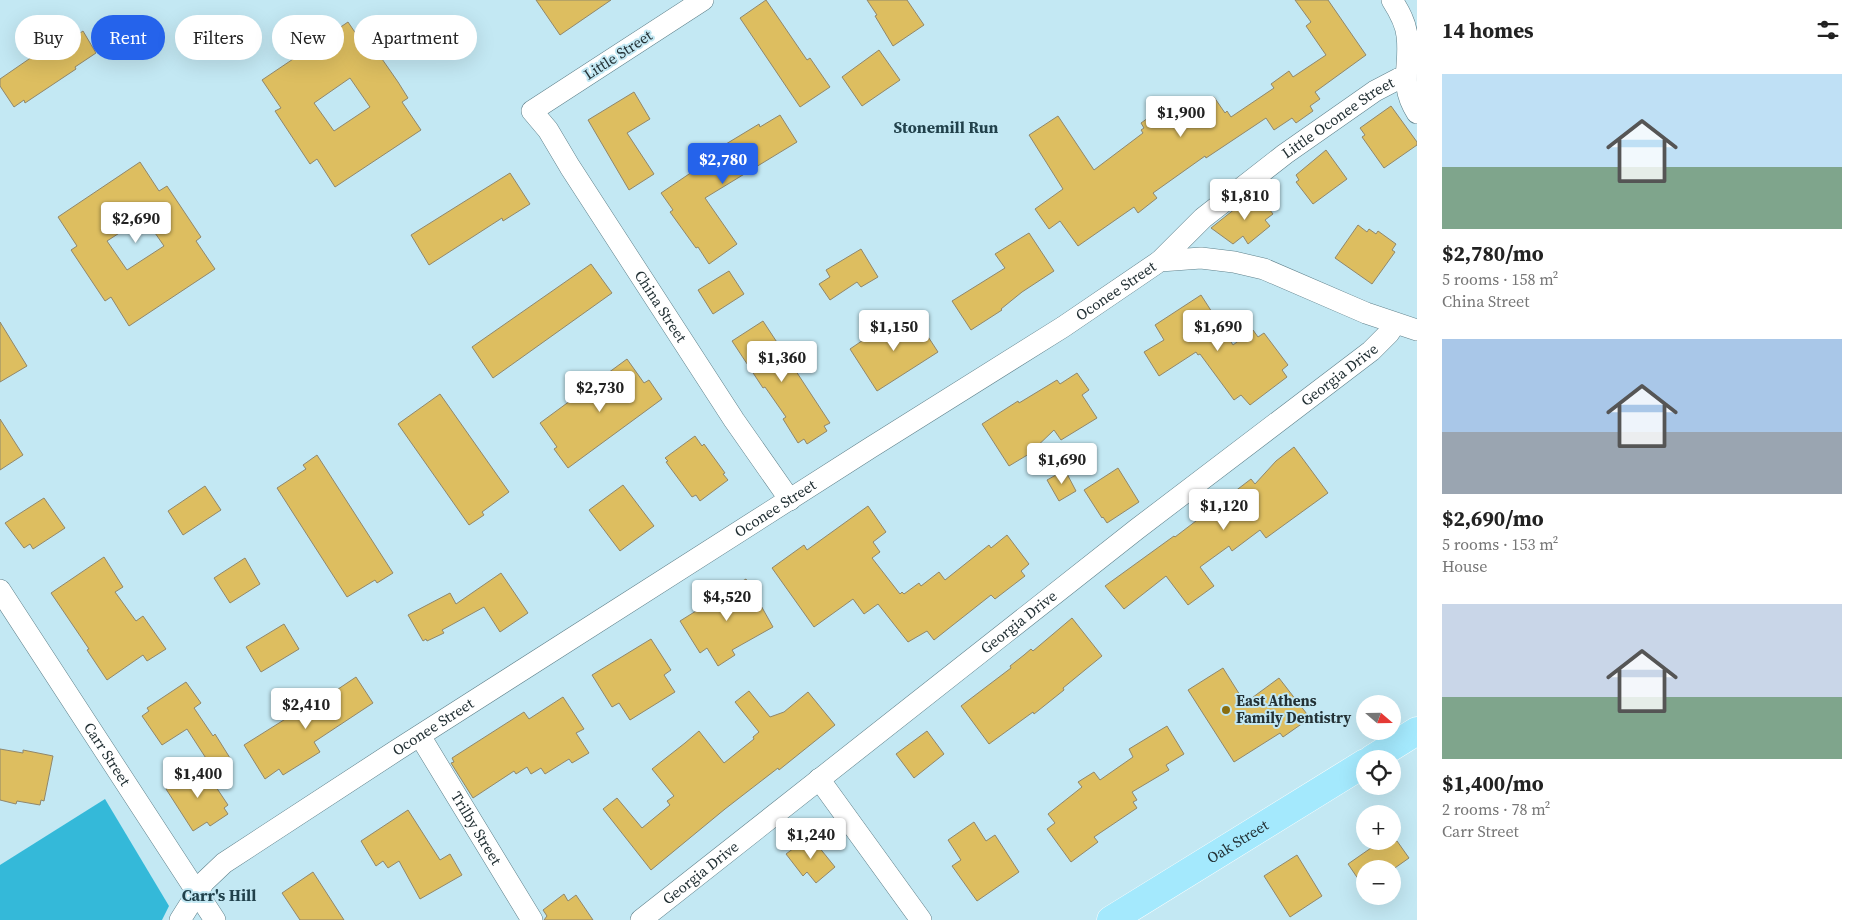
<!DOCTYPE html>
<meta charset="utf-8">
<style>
:root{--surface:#fff;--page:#f2f2f2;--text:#222;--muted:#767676;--accent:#2563eb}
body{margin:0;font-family:"Source Serif 4",serif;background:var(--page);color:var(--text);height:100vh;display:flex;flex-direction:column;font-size:19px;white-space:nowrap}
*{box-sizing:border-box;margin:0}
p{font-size:16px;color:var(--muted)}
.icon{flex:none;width:28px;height:28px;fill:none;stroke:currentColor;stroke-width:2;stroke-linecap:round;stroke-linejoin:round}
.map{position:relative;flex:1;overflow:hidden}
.panel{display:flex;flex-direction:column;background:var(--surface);width:450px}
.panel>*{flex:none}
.banner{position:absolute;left:15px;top:15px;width:475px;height:45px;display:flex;gap:10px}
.needle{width:32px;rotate:110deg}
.fabs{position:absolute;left:1356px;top:695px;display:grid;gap:10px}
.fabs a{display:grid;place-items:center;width:45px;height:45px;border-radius:50%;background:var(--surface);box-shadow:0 5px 20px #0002;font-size:25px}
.price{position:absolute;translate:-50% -42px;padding:0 11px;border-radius:5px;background:#fff;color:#222;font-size:16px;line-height:32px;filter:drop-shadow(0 1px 2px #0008)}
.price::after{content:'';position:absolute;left:50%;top:30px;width:15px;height:11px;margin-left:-8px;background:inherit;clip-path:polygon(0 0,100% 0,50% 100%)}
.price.selected{background:var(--accent);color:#fff}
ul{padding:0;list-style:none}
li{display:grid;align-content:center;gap:10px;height:265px;padding:0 25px}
li span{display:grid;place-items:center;height:155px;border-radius:0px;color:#555}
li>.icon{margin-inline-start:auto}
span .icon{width:90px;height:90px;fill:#fffc;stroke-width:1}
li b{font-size:21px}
h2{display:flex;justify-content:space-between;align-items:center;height:60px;padding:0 25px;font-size:21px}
.chip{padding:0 18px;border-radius:22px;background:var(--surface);box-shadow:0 5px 20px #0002;font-size:18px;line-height:45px}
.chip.selected{background:var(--accent);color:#fff}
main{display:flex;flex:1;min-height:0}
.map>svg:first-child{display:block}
.forest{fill:#34b9d9}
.building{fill:#ddbe60;stroke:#90876b;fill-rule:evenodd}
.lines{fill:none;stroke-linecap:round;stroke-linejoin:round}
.minor-casing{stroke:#5f818b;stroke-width:22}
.primary-casing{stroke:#fff;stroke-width:29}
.minor{stroke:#fff;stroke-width:21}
.primary{stroke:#a4e9fd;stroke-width:28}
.poi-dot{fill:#896e0f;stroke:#c3e8f3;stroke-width:2}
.labels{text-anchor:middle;stroke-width:4;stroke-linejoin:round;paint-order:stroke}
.street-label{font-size:15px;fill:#233135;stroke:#c3e8f3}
.poi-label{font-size:15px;font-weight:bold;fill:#233135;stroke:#c3e8f3;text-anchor:start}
.neighbourhood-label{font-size:16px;font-weight:bold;fill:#21414b;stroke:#c3e8f3}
</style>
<main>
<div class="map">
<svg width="1417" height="920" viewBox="0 0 1417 920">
<rect width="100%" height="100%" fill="#c3e8f3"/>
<path class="forest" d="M 105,799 L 169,906 L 162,920 L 0,920 L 0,865 Z"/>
<g class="building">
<path d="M 536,0 L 611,0 L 560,35 Z"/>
<path d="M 766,0 L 807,60 L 810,58 L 830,87 L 800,107 L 740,18 Z"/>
<path d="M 867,0 L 907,0 L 924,25 L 893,46 L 875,16 L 877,15 Z"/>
<path d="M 1295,0 L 1328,0 L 1366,55 L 1315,92 L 1320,99 L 1310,106 L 1313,111 L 1296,123 L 1292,118 L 1274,130 L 1266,118 L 1206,158 L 1205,156 L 1153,193 L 1157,198 L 1138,213 L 1134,207 L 1078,246 L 1060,221 L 1049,229 L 1035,209 L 1063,189 L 1029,135 L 1058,116 L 1094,170 L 1143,133 L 1141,130 L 1144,128 L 1141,123 L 1159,110 L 1172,126 L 1199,109 L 1198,106 L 1214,97 L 1225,113 L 1227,111 L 1231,117 L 1274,88 L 1271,84 L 1289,71 L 1293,77 L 1326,55 L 1306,26 L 1311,22 Z"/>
<path d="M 348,22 L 367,50 L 373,46 L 398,82 L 408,98 L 402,102 L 421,130 L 335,187 L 317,159 L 310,164 L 275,111 L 281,108 L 262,80 ZM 350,78 L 370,107 L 334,131 L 314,103 Z"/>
<path d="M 83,31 L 96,53 L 75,67 L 76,69 L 25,103 L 24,100 L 14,107 L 0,86 L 0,79 L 45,48 L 47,51 L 72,33 L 74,37 Z"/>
<path d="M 879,50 L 900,80 L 862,106 L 842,77 Z"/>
<path d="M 634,92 L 650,119 L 627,133 L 654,174 L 629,190 L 588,120 Z"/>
<path d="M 1391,106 L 1417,142 L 1417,145 L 1384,168 L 1362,137 L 1365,135 L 1360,128 Z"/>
<path d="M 780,115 L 797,142 L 705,198 L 737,244 L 709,264 L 698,247 L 696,248 L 670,212 L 673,210 L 661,193 L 723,151 L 721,147 L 759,124 L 760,127 Z"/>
<path d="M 1326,150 L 1347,179 L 1313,204 L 1296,182 L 1299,180 L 1296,175 Z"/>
<path d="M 140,162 L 159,191 L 167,186 L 201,237 L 196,241 L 215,269 L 129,326 L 111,297 L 105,301 L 71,250 L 77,246 L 58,217 ZM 144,217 L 164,246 L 127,270 L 107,241 Z"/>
<path d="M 510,173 L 530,204 L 503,221 L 502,218 L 429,265 L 411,235 Z"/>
<path d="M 1256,192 L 1273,214 L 1265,220 L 1270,226 L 1248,244 L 1243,236 L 1233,244 L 1211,228 Z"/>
<path d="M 1358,225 L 1367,232 L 1369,229 L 1376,234 L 1378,231 L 1396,244 L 1392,250 L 1395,252 L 1372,284 L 1335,258 Z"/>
<path d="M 1029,233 L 1054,271 L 1022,292 L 1001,309 L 1002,310 L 971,330 L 952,301 L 1005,268 L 995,254 Z"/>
<path d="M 861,249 L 878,277 L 861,287 L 857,282 L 830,300 L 819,284 L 830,277 L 826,270 Z"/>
<path d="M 591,264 L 612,293 L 493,378 L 472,347 Z"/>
<path d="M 729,271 L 744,294 L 713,314 L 698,290 Z"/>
<path d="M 1201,295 L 1233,345 L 1253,330 L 1258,337 L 1264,333 L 1288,365 L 1282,370 L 1287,377 L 1250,405 L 1241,395 L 1234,400 L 1200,354 L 1198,355 L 1196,352 L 1159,376 L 1144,352 L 1164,340 L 1155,325 Z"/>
<path d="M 914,315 L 938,352 L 877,391 L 850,349 L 875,332 L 878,337 Z"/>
<path d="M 763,321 L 830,423 L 824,426 L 827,431 L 807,444 L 804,439 L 798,443 L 783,419 L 786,417 L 765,387 L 763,388 L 732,341 Z"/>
<path d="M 0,322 L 27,366 L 0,382 Z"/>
<path d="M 627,359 L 644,383 L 649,380 L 662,399 L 568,468 L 554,449 L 557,447 L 540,423 Z"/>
<path d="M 1077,373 L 1089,390 L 1082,395 L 1097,418 L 1061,440 L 1054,430 L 1029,454 L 1009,466 L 982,424 L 1018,401 L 1019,403 L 1057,380 L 1060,384 Z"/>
<path d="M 440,394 L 509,492 L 482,512 L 484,515 L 469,525 L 398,424 Z"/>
<path d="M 0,419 L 23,455 L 0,470 Z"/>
<path d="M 695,436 L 702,446 L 704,444 L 725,473 L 723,474 L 728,480 L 700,501 L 696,495 L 692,497 L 666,462 L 668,461 L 665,458 Z"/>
<path d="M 1294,447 L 1328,493 L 1266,538 L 1260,530 L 1232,551 L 1229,546 L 1200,567 L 1214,586 L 1188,605 L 1166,576 L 1124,609 L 1105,586 L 1174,536 L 1175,537 L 1251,479 L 1255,484 L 1276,461 Z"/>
<path d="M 317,455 L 393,573 L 377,583 L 375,580 L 347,597 L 277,488 L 306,469 L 303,465 Z"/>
<path d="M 1118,468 L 1139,502 L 1107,523 L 1103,517 L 1102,518 L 1084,490 Z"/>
<path d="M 1065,470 L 1076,491 L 1059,501 L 1047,480 Z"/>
<path d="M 623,485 L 654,526 L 620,551 L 589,510 Z"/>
<path d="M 205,486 L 221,510 L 183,535 L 168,511 Z"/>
<path d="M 44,498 L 65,528 L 33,549 L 30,544 L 24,548 L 5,523 Z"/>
<path d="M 868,506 L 886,532 L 873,542 L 880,552 L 872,558 L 900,594 L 902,592 L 904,594 L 919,583 L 921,586 L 939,572 L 945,580 L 989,545 L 991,548 L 1007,535 L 1029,564 L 1021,571 L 1025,576 L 995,599 L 991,595 L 934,640 L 927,631 L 908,642 L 878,604 L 864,614 L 853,599 L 814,627 L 772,568 L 804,545 L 807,550 Z"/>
<path d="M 104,557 L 123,587 L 115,592 L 136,621 L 143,616 L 166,649 L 147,661 L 143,655 L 107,680 L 87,650 L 89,649 L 51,593 Z"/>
<path d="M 245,558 L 260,584 L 230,603 L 214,578 Z"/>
<path d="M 501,573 L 528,613 L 500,632 L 484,607 L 442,630 L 444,633 L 427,641 L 426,639 L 423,641 L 408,615 L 450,593 L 456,604 Z"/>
<path d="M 746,579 L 773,627 L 732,650 L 735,655 L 718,666 L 707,648 L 700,653 L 680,621 L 712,601 L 711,599 Z"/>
<path d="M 1072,618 L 1102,656 L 1063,688 L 1064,690 L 1034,714 L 1033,712 L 989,744 L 961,706 L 1011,668 L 1010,666 L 1024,655 L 1031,649 L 1033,651 Z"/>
<path d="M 284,624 L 299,649 L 261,672 L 246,647 Z"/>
<path d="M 651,639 L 671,670 L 664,675 L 675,692 L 630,720 L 619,703 L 612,707 L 592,675 Z"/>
<path d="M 1223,668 L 1245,703 L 1279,678 L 1310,718 L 1283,737 L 1280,733 L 1234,762 L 1188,690 Z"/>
<path d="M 356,677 L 373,703 L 314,742 L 320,752 L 283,775 L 279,769 L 265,779 L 244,745 L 295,713 L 298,716 Z"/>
<path d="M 186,682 L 201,703 L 194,708 L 213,736 L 215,734 L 230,758 L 213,769 L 187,729 L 162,745 L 142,716 L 149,711 L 147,708 Z"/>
<path d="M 749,691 L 770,717 L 784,712 L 808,692 L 835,725 L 779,770 L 778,768 L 725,809 L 651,870 L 603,809 L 617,798 L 642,828 L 670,805 L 667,801 L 674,796 L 652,769 L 685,743 L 699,731 L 724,763 L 754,739 L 753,737 L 759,732 L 735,702 Z"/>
<path d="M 563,697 L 584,729 L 576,733 L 589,753 L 572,763 L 569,759 L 545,774 L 541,768 L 531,774 L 527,767 L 516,774 L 514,771 L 473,798 L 451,763 L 454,762 L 452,758 L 524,712 L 529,719 Z"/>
<path d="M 1167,726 L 1184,754 L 1166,765 L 1169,770 L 1132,792 L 1137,800 L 1133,802 L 1137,808 L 1094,837 L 1098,842 L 1071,862 L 1047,829 L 1055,823 L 1048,814 L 1082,787 L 1078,782 L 1094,772 L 1100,780 L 1133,757 L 1129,749 Z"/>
<path d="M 927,731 L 944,754 L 914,778 L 896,754 Z"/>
<path d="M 0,749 L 23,753 L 23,750 L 53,756 L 44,801 L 41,800 L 40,805 L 17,801 L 16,804 L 0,800 Z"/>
<path d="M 202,766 L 228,805 L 224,808 L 228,814 L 210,826 L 207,822 L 193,831 L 166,789 Z"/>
<path d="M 408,810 L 440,860 L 450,854 L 462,875 L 420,899 L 399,861 L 388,868 L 383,861 L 376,866 L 361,841 Z"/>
<path d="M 974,822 L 986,841 L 995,835 L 1019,872 L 977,901 L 952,866 L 961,860 L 948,840 Z"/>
<path d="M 810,836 L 835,867 L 816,883 L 807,872 L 803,876 L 786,854 Z"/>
<path d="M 1381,841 L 1397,841 L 1409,858 L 1392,870 L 1365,869 L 1365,889 L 1348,864 Z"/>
<path d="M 1297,855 L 1322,896 L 1290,917 L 1264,876 Z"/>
<path d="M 313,872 L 344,920 L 300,920 L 282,893 Z"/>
<path d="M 564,894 L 568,901 L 576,895 L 593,920 L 544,920 L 547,916 L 543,910 Z"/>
</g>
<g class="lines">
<g class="minor-casing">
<g id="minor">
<path id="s1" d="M 703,0 L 532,111 L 548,130 L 570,167 L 734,420 L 790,500"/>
<path d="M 1392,0 C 1399,11 1406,23 1407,36 C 1411,67 1398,83 1417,113"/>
<path id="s2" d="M 1160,261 L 1203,218 L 1285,154 L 1375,91 L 1398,79 L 1406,77"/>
<path id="s3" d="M 0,590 L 215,920"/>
<path id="s4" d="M 420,736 L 532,920"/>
<path d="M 819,779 L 921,920"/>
<path id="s5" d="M 180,920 L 204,882 L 224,863 L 397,750 L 870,448 L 1063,327 L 1160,261 L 1201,258 L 1234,262 L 1264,269 L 1366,313 L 1417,330"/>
<path id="s6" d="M 641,920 L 1137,529 L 1371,351 L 1389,333 L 1395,324"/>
</g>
</g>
<g class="primary-casing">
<g id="primary">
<path d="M 1372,759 L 1417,731"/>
<path id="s7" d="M 1111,920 L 1365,763"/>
</g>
</g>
<use href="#minor" class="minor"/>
<use href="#primary" class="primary"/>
</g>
<circle class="poi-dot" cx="1226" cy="710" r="5"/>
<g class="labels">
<g class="street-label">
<text transform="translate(618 55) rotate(-33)" y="5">Little Street</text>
<text dy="5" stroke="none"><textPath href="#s2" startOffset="229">Little Oconee Street</textPath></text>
<text dy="5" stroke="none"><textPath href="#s5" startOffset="1132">Oconee Street</textPath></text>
<text dy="5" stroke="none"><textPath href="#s1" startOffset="438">China Street</textPath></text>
<text dy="5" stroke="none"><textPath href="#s6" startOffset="886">Georgia Drive</textPath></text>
<text dy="5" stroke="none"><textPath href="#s5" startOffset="728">Oconee Street</textPath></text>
<text dy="5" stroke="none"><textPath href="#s6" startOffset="481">Georgia Drive</textPath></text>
<text dy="5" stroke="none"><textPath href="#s5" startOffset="322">Oconee Street</textPath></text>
<text dy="5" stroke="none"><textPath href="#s3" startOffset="196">Carr Street</textPath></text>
<text dy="5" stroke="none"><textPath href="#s4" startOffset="108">Trilby Street</textPath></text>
<text dy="5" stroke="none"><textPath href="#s7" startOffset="149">Oak Street</textPath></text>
<text dy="5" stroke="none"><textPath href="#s6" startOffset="76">Georgia Drive</textPath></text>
</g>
<g class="poi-label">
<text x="1236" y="706">East Athens<tspan x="1236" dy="17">Family Dentistry</tspan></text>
</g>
<g class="neighbourhood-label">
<text x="946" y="133">Stonemill Run</text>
<text x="219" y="901">Carr's Hill</text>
</g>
</g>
</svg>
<div class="fabs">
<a><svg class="needle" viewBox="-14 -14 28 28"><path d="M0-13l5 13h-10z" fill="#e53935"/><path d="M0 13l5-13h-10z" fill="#767676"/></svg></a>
<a><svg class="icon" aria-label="locate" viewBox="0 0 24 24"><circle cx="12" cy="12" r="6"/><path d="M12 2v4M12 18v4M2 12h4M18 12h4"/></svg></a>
<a>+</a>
<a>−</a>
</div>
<b class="price" style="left:1181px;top:138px">$1,900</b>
<b class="price selected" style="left:723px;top:185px">$2,780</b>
<b class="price" style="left:1245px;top:221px">$1,810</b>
<b class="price" style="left:136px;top:244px">$2,690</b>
<b class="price" style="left:894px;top:352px">$1,150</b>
<b class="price" style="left:1218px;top:352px">$1,690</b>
<b class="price" style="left:782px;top:383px">$1,360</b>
<b class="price" style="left:600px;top:413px">$2,730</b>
<b class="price" style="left:1062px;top:485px">$1,690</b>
<b class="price" style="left:1224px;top:531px">$1,120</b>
<b class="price" style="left:727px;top:622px">$4,520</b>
<b class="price" style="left:306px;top:730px">$2,410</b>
<b class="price" style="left:198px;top:799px">$1,400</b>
<b class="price" style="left:811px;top:860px">$1,240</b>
<div class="banner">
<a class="chip">Buy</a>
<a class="chip selected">Rent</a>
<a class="chip">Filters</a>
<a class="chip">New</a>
<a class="chip">Apartment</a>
</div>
</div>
<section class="panel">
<h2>14 homes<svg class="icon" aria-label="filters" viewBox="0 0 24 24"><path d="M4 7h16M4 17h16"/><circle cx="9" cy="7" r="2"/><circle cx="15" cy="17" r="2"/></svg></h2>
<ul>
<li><span style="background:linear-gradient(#bfe0f5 60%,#7fa58c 0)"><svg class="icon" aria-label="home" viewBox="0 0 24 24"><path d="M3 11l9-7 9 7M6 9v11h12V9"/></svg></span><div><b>$2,780/mo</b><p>5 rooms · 158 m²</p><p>China Street</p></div></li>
<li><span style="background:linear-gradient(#a9c7e8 60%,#9aa5b1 0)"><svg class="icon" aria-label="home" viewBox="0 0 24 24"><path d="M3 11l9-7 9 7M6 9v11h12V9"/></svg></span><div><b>$2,690/mo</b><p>5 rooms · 153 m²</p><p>House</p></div></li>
<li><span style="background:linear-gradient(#c9d6e8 60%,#7fa58c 0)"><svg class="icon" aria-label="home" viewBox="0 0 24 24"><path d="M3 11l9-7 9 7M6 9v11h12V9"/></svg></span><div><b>$1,400/mo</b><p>2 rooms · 78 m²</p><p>Carr Street</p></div></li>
</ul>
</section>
</main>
